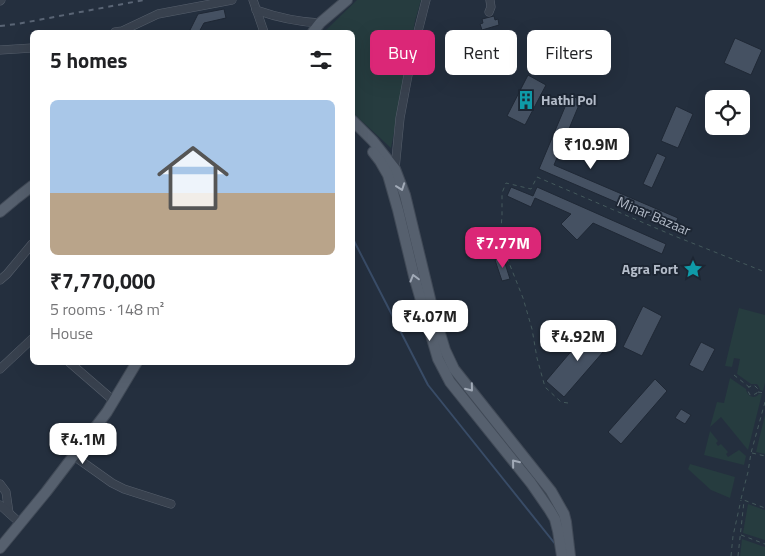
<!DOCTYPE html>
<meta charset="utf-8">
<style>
:root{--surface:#fff;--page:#f2f2f2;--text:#202124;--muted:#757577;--line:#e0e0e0;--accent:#db2777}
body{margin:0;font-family:"Titillium Web",sans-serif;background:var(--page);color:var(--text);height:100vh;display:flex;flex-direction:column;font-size:19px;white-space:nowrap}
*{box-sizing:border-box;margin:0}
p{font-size:16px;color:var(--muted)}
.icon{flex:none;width:28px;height:28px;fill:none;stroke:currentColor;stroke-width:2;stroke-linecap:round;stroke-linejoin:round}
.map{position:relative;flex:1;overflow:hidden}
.details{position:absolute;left:30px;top:30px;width:325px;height:335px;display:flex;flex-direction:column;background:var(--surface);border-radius:8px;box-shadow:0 5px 20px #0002}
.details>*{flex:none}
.guide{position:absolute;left:370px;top:30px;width:320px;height:45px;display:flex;gap:10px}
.fabs{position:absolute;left:705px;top:90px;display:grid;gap:10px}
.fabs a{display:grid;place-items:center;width:45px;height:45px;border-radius:8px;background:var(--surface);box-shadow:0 5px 20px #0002;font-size:25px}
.price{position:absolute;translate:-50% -42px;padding:0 11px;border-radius:10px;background:#fff;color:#222;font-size:16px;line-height:32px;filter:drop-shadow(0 1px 2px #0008)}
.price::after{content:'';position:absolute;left:50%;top:30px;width:15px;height:11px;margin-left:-8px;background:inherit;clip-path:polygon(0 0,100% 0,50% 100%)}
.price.active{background:var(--accent);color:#fff}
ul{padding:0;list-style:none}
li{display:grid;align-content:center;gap:10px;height:265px;padding:0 20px}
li+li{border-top:1px solid var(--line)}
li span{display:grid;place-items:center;height:155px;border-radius:8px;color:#555}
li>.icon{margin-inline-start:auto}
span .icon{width:90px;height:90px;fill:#fffc;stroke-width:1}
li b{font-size:21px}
h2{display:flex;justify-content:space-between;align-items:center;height:60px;padding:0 20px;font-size:21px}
.tag{padding:0 18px;border-radius:8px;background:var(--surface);box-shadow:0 5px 20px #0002;font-size:18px;line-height:45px}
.tag.active{background:var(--accent);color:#fff}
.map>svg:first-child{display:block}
.green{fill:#263c3f}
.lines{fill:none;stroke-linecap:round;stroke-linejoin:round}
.stream{stroke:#394c67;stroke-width:2}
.building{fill:#455162;stroke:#1f2835}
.minor-casing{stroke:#565f6c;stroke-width:9}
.major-casing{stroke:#414a57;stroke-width:12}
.path{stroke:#44595c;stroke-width:1;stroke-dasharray:4 4;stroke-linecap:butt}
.minor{stroke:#38414e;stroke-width:8}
.major{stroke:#56606e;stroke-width:10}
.rail{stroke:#5a6575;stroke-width:2;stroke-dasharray:5 5;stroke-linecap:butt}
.oneway{stroke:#a1aab7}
.labels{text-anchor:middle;stroke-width:4;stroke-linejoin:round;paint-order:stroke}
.poi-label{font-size:14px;font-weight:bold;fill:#b4bcc9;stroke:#1d2633;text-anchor:start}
.street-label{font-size:14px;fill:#b4bcc9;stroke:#1d2633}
</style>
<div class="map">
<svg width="765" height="556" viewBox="0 0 765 556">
<rect width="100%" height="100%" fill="#242f3e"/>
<g class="green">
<path d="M 357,0 L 421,0 L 415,21 L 391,148 L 353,113 L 352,32 L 324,32 Z"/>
<path d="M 739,308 L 765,315 L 765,383 L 763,391 L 760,390 L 759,387 L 757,384 L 751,384 L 737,374 L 740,359 L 734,358 L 732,367 L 725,366 Z"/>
<path d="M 730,378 L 746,389 C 747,396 754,400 759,394 L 762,394 L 748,450 L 721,417 L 710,427 L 717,402 L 724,403 Z"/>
<path d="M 765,415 L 765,454 L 756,452 Z"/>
<path d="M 710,431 L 718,441 L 716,443 L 718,446 L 721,444 L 728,452 L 726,454 L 728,457 L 739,450 L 746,456 L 744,465 L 704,455 Z"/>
<path d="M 690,464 L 735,477 L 730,498 L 711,490 L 688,469 Z"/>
<path d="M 748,504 L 765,510 L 765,540 L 743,533 Z"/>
<path d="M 742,539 L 765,547 L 765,556 L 740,556 Z"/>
</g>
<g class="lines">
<path class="stream" d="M 352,237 L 428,385 L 556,545"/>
</g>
<g class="building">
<path d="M 224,9 L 226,18 L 204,23 L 199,32 L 189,32 L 198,14 Z"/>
<path d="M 494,16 L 495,20 L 498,19 L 499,25 L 482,30 L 480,24 L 483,23 L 482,19 Z"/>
<path d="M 735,38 L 762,50 L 751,75 L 724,63 Z"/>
<path d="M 528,75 L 546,85 L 525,125 L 507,116 Z"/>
<path d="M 570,95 L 581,100 L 554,165 L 678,218 L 674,227 L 539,169 Z"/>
<path d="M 676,106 L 693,114 L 678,148 L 661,141 Z"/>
<path d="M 657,153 L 666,157 L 652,188 L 643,184 Z"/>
<path d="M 511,187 L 533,196 L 537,187 L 666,244 L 662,254 L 593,223 L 577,240 L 561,224 L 571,214 L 535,198 L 531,207 L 507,196 Z"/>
<path d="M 503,257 L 510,279 L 502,281 L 495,260 Z"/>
<path d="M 643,306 L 662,316 L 642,356 L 623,347 Z"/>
<path d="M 591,328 L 610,344 L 564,397 L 546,381 Z"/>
<path d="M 701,342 L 715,349 L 703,372 L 689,365 Z"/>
<path d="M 655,379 L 667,391 L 621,444 L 608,432 Z"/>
<path d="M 681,409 L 691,415 L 685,424 L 675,418 Z"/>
</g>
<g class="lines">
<g class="minor-casing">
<g id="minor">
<path d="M 253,0 L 264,32"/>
<path d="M 0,1 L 1,0"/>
<path d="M 256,10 C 276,17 298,22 320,23"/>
<path d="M 489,12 L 491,7 L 490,0"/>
<path d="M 115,32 L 122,31 L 158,14 L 232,0"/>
<path d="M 0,50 L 32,48"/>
<path d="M 395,169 L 400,118 L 411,59 L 426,0"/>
<path d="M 0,280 L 7,274 L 32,244"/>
<path d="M 69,362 L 114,401"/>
<path d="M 0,369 L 32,339"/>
<path d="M 74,456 L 112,483 L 124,489 L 171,504"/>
<path d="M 0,484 L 6,492 L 9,513"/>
<path d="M 0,505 L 20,523"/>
</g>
</g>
<g class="major-casing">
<g id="major">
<path d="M 313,32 L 320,23 L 347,0"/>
<path d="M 352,120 L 373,141 L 395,169 L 405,195 L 432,307 L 445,350 L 454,369 L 551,491 L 564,514 L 566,522 L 570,556"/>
<path d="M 373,152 L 380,161 L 388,175 L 398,210 L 414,276 L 438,359 L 450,382 L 531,483 L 549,509 L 555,519 L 558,531 L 562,556"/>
<path d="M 0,212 L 18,197 L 32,186"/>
<path d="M 0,548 L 46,492 L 107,412 L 137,362"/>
</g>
</g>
<g class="path">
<path d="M 734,375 L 749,387 L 748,391 L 750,395 L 753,395 L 757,393 L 758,389 L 755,386 L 753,385 L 749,387"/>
<path d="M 758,392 L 765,393"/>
<path d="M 765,402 L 751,453 L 748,472 L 741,499 L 765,508"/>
<path d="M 568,403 L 561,402 L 545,387 L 537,358 L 532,329 L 523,298 L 500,240 L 502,216 L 502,193 L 506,183 L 531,189 L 537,177 L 672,235 L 765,272"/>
<path d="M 752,453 L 765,456"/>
<path d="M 741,535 L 765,544"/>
<path d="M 731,556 L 733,536 L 741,500"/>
<path d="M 738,556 L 744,501"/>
</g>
<use href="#minor" class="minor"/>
<use href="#major" class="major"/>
<path class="rail" d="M 0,26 L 17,24 L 144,0"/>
</g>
<defs><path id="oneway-chevron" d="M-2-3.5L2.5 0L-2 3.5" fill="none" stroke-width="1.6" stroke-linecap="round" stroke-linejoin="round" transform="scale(1.25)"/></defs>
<g class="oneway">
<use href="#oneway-chevron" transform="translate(401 187) rotate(70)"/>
<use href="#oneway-chevron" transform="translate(414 278) rotate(-105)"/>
<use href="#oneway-chevron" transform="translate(470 388) rotate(51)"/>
<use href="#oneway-chevron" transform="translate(515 463) rotate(-129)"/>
</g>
<defs>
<g id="building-bare" transform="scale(1.5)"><path d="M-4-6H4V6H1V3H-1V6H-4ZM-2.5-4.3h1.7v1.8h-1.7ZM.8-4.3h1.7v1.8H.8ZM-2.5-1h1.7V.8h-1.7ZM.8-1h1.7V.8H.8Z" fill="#0f9aa8" stroke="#1d2633" stroke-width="2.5" paint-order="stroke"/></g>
<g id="sight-bare" transform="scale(1.5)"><path d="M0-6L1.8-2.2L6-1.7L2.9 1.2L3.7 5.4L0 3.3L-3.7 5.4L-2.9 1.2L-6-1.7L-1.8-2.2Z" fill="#0f9aa8" stroke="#1d2633" stroke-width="2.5" paint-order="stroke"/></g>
</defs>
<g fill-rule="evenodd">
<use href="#building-bare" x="526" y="100"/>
<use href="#sight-bare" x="693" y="269"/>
</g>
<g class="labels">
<g class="poi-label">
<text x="541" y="105">Hathi Pol</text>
<text x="678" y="274" text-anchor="end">Agra Fort</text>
</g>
<g class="street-label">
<text transform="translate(654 216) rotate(23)" y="5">Minar Bazaar</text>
</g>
</g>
</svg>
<div class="fabs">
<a><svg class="icon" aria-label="locate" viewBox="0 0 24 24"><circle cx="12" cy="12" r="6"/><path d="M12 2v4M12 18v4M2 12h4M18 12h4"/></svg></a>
</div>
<b class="price" style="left:591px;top:170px">₹10.9M</b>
<b class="price active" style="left:503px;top:269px">₹7.77M</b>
<b class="price" style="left:430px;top:342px">₹4.07M</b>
<b class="price" style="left:578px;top:362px">₹4.92M</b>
<b class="price" style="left:83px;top:465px">₹4.1M</b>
<div class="guide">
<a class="tag active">Buy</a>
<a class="tag">Rent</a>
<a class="tag">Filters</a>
</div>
<section class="details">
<h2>5 homes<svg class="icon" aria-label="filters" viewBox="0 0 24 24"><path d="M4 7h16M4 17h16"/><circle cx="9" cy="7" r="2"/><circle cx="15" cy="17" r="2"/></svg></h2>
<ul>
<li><span style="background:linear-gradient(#a9c7e8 60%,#b9a48a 0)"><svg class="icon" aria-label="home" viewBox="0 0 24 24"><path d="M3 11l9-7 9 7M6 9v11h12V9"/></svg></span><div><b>₹7,770,000</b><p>5 rooms · 148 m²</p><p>House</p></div></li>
</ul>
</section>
</div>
